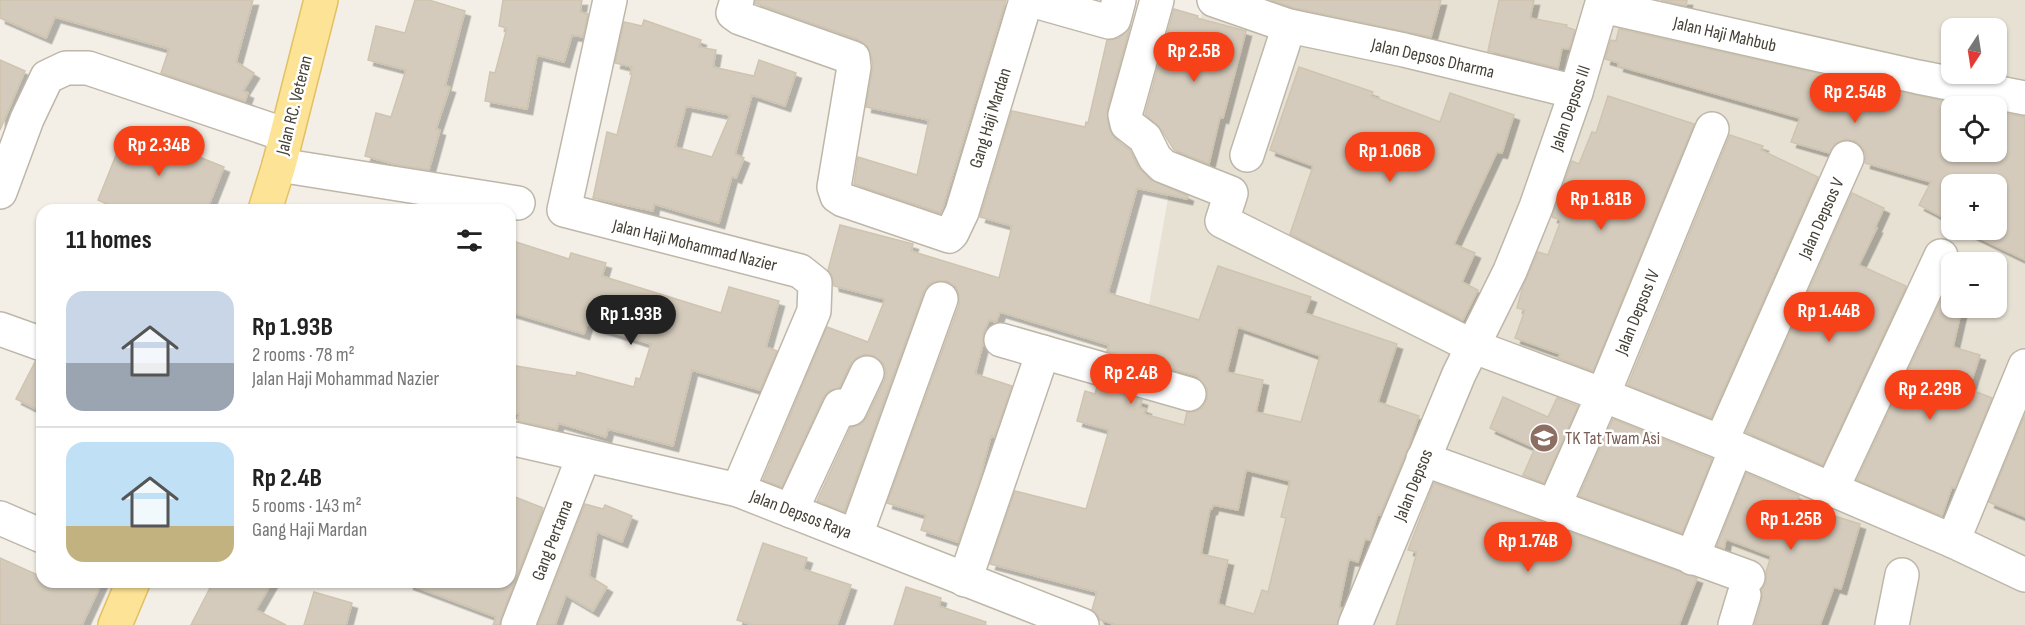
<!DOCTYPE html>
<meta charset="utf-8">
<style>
:root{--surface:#fff;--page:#f6f6f6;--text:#222;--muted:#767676;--line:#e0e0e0;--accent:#f74219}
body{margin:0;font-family:"Sofia Sans Condensed",sans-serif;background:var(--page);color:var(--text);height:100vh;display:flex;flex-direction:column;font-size:22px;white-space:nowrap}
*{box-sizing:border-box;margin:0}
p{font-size:20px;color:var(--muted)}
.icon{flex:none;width:33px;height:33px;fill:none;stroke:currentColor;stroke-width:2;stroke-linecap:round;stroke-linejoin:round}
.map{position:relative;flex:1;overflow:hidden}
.side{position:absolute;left:36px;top:204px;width:480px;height:384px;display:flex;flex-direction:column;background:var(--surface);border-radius:18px;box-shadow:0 2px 4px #0004}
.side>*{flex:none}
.needle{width:39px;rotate:192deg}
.controls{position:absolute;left:1941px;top:18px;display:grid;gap:12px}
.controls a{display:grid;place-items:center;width:66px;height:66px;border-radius:12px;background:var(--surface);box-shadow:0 2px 4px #0004;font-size:30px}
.price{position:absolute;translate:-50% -51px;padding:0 14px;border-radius:21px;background:var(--accent);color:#fff;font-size:20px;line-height:39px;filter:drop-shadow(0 2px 3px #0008)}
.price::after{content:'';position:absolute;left:50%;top:36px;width:18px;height:14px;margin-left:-9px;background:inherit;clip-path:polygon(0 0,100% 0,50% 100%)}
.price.current{background:#222;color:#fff}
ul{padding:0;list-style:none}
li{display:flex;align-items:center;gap:18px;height:150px;padding:0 30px}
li+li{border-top:2px solid var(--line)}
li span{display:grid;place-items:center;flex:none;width:168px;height:120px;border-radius:18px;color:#555}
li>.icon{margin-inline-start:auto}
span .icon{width:72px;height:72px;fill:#fffc;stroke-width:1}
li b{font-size:26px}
h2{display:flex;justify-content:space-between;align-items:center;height:72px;padding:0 30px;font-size:26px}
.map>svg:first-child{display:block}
.residential{fill:#e7e1d4;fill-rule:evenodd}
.building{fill:#d4cbbc;stroke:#cfc4af;stroke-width:1.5;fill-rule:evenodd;filter:url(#shadow)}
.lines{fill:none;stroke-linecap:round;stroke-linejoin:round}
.minor-casing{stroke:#beb7a9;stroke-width:36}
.major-casing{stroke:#e2c165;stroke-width:36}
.minor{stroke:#fff;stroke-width:33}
.major{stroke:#fde395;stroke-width:33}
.labels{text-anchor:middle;stroke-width:5;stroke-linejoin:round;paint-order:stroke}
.street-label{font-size:18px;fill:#454035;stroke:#fff}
.education-label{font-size:18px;fill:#785e54;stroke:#fff;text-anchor:start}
</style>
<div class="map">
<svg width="2025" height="625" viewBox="0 0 2025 625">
<defs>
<filter id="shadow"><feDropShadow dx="5.5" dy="5.5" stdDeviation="0" flood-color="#0004"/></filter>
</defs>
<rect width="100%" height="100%" fill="#f3efe6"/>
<path class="residential" d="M 1204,0 L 2025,0 L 2025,625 L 1091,625 ZM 1952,28 L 1996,28 L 1996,74 L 1952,74 ZM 1952,106 L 1996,106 L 1996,152 L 1952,152 ZM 1952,184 L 1996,184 L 1996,230 L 1952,230 ZM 1952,262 L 1996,262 L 1996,308 L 1952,308 Z"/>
<g class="building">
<path d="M 0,0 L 253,0 L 236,62 L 254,73 L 243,91 L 248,93 L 245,101 L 161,73 L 169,49 L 55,17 L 46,38 L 0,18 Z"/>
<path d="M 415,0 L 429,0 L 465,11 L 445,86 L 450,87 L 436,129 L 440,130 L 429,170 L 397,165 L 365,156 L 376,113 L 391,117 L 406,70 L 368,60 L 376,26 L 405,33 Z"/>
<path d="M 503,0 L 582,0 L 580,12 L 588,14 L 583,37 L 572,35 L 564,62 L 537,55 L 527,109 L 485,101 L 490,72 L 495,73 L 507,28 L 499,26 Z"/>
<path d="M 755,0 L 1006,0 L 941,213 L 854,184 L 858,157 L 917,175 L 929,120 L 866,107 L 873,65 L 871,55 L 867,46 L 859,40 L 755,3 Z"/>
<path d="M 1271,0 L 1441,0 L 1431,37 L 1294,8 Z"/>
<path d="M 1499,0 L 1534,0 L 1530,18 L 1567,25 L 1566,27 L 1575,30 L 1569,49 L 1562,48 L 1558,68 L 1488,51 Z"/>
<path d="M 1661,0 L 1687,0 L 1686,6 Z"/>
<path d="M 1174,9 L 1198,16 L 1197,18 L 1246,31 L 1223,118 L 1220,117 L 1209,164 L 1174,150 L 1161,129 L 1145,114 Z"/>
<path d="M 644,20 L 701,40 L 699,47 L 716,50 L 713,67 L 754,76 L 759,60 L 796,73 L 785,106 L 752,95 L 735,154 L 744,158 L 736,178 L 732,176 L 719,223 L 654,204 L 653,211 L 593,198 L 607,132 L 617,135 L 632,74 L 630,74 L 632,67 L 615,63 L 624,22 L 642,26 ZM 686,106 L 730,115 L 712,157 L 675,147 Z"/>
<path d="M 1130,27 L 1107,110 L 1109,128 L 1115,139 L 1130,150 L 1138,167 L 1150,179 L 1188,196 L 1187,199 L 1137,188 L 1108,293 L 1199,320 L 1218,266 L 1311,297 L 1305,313 L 1397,344 L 1378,402 L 1419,416 L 1408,448 L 1380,515 L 1378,514 L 1370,540 L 1365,539 L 1358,562 L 1349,559 L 1339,607 L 1342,608 L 1337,625 L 1116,625 L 1100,620 L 1097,614 L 1092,610 L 1097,592 L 990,564 L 1015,491 L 1086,509 L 1109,430 L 1077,421 L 1085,391 L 1095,394 L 1097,387 L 1142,400 L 1140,407 L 1146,409 L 1144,414 L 1184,425 L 1187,412 L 1194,412 L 1202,408 L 1207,399 L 1207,389 L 1197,376 L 1107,351 L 1109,345 L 1000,312 L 996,322 L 989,320 L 983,334 L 983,344 L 975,374 L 1012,386 L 994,437 L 991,436 L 979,482 L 958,542 L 921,530 L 926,515 L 887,503 L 959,305 L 959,296 L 956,287 L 947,281 L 938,281 L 929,284 L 923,293 L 844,512 L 817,501 L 851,427 L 861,424 L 867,417 L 884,381 L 886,372 L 883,363 L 874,356 L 865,354 L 856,358 L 850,365 L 839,388 L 829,391 L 823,398 L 782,487 L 763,480 L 827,327 L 868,342 L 885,299 L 834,286 L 832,276 L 828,270 L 840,225 L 913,244 L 911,251 L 999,278 L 1012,226 L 980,217 L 1012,111 L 1085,127 L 1086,122 L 1088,123 L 1107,40 L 1119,38 ZM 1238,327 L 1320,356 L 1301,422 L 1256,412 L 1263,380 L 1227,372 ZM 1246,470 L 1290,481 L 1281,517 L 1286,518 L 1268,592 L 1262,590 L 1254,614 L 1218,604 L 1228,560 L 1201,554 L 1210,509 L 1212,509 L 1213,505 L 1238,510 Z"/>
<path d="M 1619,29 L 1952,103 L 1952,152 L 1996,152 L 1996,112 L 2025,117 L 2025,260 L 1963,230 L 1996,230 L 1996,184 L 1952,184 L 1952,222 L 1919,205 L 1931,182 L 1865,163 L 1866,155 L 1862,147 L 1855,141 L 1846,139 L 1836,143 L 1829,153 L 1791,142 L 1800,118 L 1618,66 L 1619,63 L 1605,59 L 1611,40 L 1616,41 Z"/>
<path d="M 0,60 L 25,71 L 0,130 Z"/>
<path d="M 1299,67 L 1373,92 L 1371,96 L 1440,122 L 1450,93 L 1514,115 L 1502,153 L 1497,152 L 1454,244 L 1475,253 L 1462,282 L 1478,290 L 1463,320 L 1290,234 L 1313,166 L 1270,150 Z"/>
<path d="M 1608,96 L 1694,124 L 1593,371 L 1558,358 L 1560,354 L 1515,338 L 1525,310 L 1517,308 L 1523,286 L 1538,252 L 1548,255 L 1561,220 L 1552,217 L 1572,161 L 1579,164 L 1592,132 L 1596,133 Z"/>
<path d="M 127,128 L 224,167 L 207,210 L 122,210 L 98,200 Z"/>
<path d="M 1730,135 L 1763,146 L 1761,150 L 1818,177 L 1711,418 L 1628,385 Z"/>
<path d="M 1852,193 L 1884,208 L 1875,228 L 1877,228 L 1859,265 L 1906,286 L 1823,465 L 1746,432 Z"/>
<path d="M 510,240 L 569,259 L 571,253 L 606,263 L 602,276 L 721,313 L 729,287 L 779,301 L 766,347 L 777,351 L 760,390 L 692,370 L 673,446 L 608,429 L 606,437 L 558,423 L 557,429 L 518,421 L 519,414 L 510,413 L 510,365 L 576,376 L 577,372 L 634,387 L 636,378 L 640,379 L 651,344 L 587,324 L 584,334 L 510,312 Z"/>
<path d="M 1942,298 L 1952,300 L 1952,308 L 1962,308 L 1953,347 L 1980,355 L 1969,389 L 1992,398 L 1955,488 L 1952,487 L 1942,516 L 1857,480 Z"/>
<path d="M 35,362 L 42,362 L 42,412 L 16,399 Z"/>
<path d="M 1503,397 L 1548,417 L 1557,398 L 1578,406 L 1544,483 L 1523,475 L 1535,448 L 1490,428 Z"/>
<path d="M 2025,415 L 2025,517 L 1989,502 Z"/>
<path d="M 1613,419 L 1712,459 L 1682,533 L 1579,496 Z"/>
<path d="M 1746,473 L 1799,496 L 1796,504 L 1860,524 L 1841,589 L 1834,587 L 1820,625 L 1755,625 L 1762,600 L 1762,589 L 1766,583 L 1766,572 L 1771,556 L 1726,539 L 1724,549 L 1717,546 Z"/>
<path d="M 1434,483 L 1697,578 L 1679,625 L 1396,625 L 1417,552 L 1408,550 Z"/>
<path d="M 510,495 L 543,508 L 501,618 L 500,625 L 493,625 L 496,617 L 408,584 L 408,582 L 510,582 Z"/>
<path d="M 585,504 L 603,509 L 605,505 L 632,516 L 622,542 L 597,532 L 589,576 L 607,587 L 593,611 L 566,595 L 555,625 L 538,625 Z"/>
<path d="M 763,543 L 807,558 L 803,569 L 851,585 L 837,625 L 753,625 L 737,620 Z"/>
<path d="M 0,558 L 42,577 L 42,582 L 102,582 L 82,625 L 0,625 Z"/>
<path d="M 213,582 L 272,582 L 256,610 L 286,625 L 191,625 Z"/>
<path d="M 906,587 L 941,598 L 939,606 L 986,622 L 985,625 L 894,625 Z"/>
<path d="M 314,592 L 352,603 L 346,625 L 304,625 Z"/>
</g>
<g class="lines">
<g class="minor-casing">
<g id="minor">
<path d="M 610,0 L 564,210 L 800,271 L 815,283 L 814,311 L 738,490"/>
<path d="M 737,0 L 733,13 L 740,18 L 853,58 L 854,67 L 834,187 L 837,196 L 843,200 L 949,236 L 952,233 L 962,212 L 1026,0"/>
<path d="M 1031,0 L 1109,22 L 1114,19 L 1119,0"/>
<path d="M 1157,0 L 1125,115 L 1127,124 L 1145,138 L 1155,158 L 1163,166 L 1231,193 L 1222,221 L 1472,346 L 1603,395 L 1721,442 L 1953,541 L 2025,575"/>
<path d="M 1214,0 L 1289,26 L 1404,50 L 1576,92"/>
<path d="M 1602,6 L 1918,77 L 2025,98"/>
<path d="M 1247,155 L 1289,26"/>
<path d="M 279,165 L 518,203"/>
<path d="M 0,192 L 27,119 L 47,77 L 66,68 L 88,68 L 286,135"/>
<path d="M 0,329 L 42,344"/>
<path d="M 1001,340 L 1189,394"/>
<path d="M 510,438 L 738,490 L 1082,625"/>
<path d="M 1721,442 L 1847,158"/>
<path d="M 1423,459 L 1748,577"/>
<path d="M 1832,489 L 1941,256"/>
<path d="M 1554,506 L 1603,395 L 1712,129"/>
<path d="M 791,511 L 840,406 L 850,409 L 867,373"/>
<path d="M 0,518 L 42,536"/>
<path d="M 856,535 L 941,299"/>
<path d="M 1953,541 L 2025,366"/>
<path d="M 1692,558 L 1736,449"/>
<path d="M 965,580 L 1043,352"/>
<path d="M 518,625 L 584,455"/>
<path d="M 1355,625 L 1459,374 L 1510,271 L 1536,207 L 1576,92 L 1603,0"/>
<path d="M 1735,625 L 1744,595"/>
<path d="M 1892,625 L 1902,575"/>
</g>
</g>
<g class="major-casing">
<g id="major">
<path d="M 265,210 L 279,165 L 321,0"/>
<path d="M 115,625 L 133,582"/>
</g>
</g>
<use href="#minor" class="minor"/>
<use href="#major" class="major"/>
</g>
<defs>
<g id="school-disc" transform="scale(1.5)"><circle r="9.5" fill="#8d6e63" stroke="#fff"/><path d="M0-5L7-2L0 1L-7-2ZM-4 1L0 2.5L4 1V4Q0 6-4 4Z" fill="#fff"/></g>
</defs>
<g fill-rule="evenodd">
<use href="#school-disc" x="1544" y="438"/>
</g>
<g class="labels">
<g class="street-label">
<text transform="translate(1725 34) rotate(13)" y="6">Jalan Haji Mahbub</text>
<text transform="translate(1433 58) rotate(13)" y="6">Jalan Depsos Dharma</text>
<text transform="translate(294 105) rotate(-76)" y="6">Jalan RC. Veteran</text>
<text transform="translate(1570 108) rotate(-71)" y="6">Jalan Depsos III</text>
<text transform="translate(990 118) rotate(-73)" y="6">Gang Haji Mardan</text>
<text transform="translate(1821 218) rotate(-66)" y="6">Jalan Depsos V</text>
<text transform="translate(695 245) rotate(14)" y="6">Jalan Haji Mohammad Nazier</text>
<text transform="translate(1637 312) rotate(-68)" y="6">Jalan Depsos IV</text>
<text transform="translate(1413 485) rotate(-68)" y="6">Jalan Depsos</text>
<text transform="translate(801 514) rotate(21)" y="6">Jalan Depsos Raya</text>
<text transform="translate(552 540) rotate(-69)" y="6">Gang Pertama</text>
</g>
<g class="education-label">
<text x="1565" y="444">TK Tat Twam Asi</text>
</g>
</g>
</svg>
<div class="controls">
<a><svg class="needle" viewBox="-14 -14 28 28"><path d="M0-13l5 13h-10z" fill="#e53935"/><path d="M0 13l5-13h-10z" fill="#767676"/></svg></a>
<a><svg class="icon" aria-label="locate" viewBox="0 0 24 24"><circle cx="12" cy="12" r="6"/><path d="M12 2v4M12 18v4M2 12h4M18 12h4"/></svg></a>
<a>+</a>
<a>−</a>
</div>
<b class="price" style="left:1194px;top:83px">Rp 2.5B</b>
<b class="price" style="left:1855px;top:124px">Rp 2.54B</b>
<b class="price" style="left:159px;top:177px">Rp 2.34B</b>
<b class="price" style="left:1390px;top:183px">Rp 1.06B</b>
<b class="price" style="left:1601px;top:231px">Rp 1.81B</b>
<b class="price" style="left:1829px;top:343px">Rp 1.44B</b>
<b class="price current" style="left:631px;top:346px">Rp 1.93B</b>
<b class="price" style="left:1131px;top:405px">Rp 2.4B</b>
<b class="price" style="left:1930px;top:421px">Rp 2.29B</b>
<b class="price" style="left:1791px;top:551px">Rp 1.25B</b>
<b class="price" style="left:1528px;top:573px">Rp 1.74B</b>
<section class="side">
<h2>11 homes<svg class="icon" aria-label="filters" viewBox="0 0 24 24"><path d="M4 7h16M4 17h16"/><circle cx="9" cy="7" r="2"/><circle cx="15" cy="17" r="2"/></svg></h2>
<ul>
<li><span style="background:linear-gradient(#c9d6e8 60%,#9aa5b1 0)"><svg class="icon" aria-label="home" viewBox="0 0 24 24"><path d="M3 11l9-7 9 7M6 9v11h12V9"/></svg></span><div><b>Rp 1.93B</b><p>2 rooms · 78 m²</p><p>Jalan Haji Mohammad Nazier</p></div></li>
<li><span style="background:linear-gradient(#bfe0f5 70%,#c2b280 0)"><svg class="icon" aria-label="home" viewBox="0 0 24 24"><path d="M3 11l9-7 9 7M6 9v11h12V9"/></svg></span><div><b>Rp 2.4B</b><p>5 rooms · 143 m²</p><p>Gang Haji Mardan</p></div></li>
</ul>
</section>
</div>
